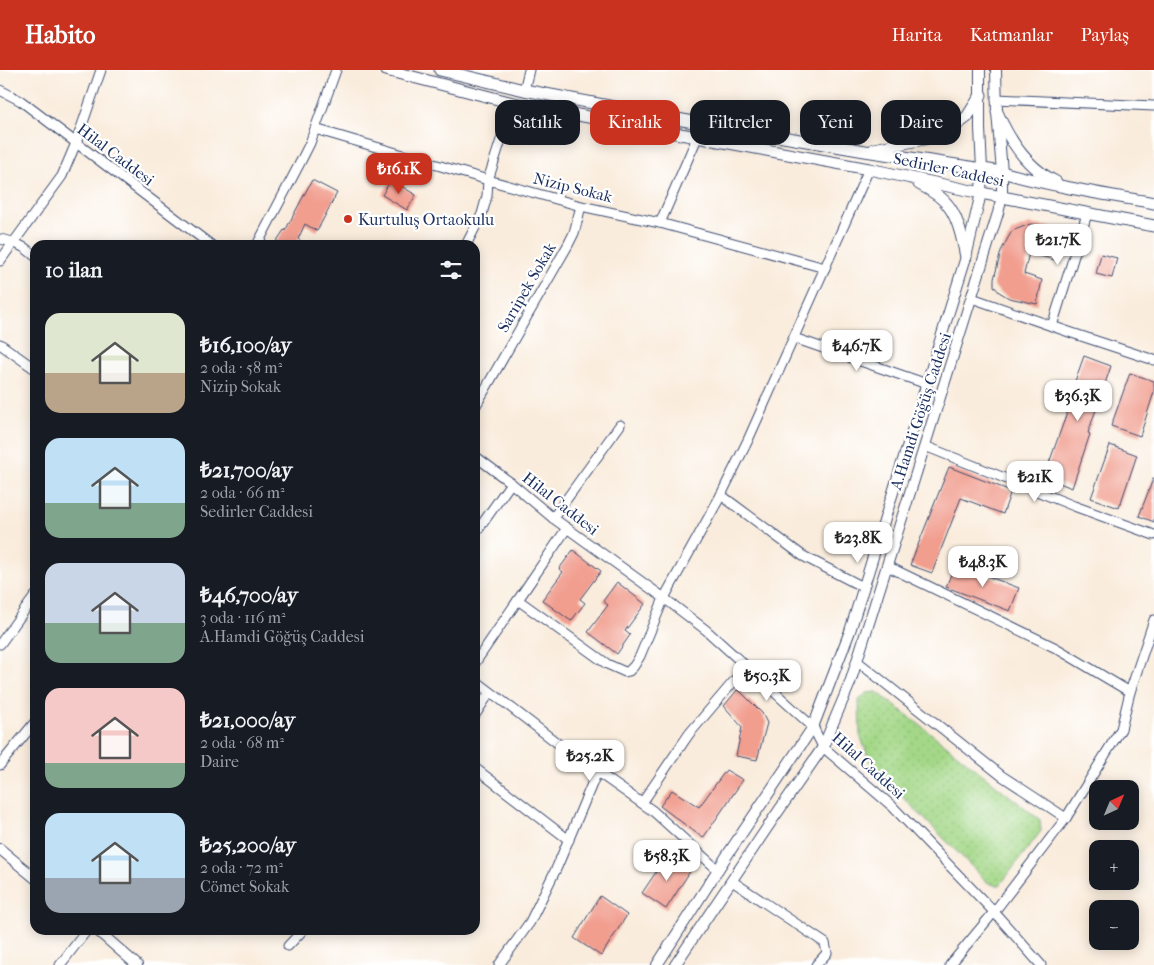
<!DOCTYPE html>
<html lang="tr">
<meta charset="utf-8">
<style>
:root{--surface:#171b24;--page:#242831;--text:#f1f3f6;--muted:#9ea1a6;--accent:#c8321e}
body{margin:0;font-family:"IM FELL French Canon",serif;background:var(--page);color:var(--text);height:100vh;display:flex;flex-direction:column;font-size:19px;white-space:nowrap}
*{box-sizing:border-box;margin:0}
p{font-size:16px;color:var(--muted)}
.icon{flex:none;width:28px;height:28px;fill:none;stroke:currentColor;stroke-width:2;stroke-linecap:round;stroke-linejoin:round}
.map{position:relative;flex:1;overflow:hidden}
.drawer{position:absolute;left:30px;top:170px;width:450px;height:695px;display:flex;flex-direction:column;background:var(--surface);border-radius:15px;box-shadow:0 2px 12px #0003}
.drawer>*{flex:none}
.guide{position:absolute;left:495px;top:30px;width:475px;height:45px;display:flex;gap:10px}
.needle{width:32px;rotate:44deg}
.buttons{position:absolute;left:1089px;top:710px;display:grid;gap:10px}
.buttons a{display:grid;place-items:center;width:50px;height:50px;border-radius:10px;background:var(--surface);box-shadow:0 2px 12px #0003;font-size:25px}
.price{position:absolute;translate:-50% -42px;padding:0 11px;border-radius:10px;background:#fff;color:#222;font-size:16px;line-height:32px;filter:drop-shadow(0 1px 2px #0008)}
.price::after{content:'';position:absolute;left:50%;top:30px;width:15px;height:11px;margin-left:-8px;background:inherit;clip-path:polygon(0 0,100% 0,50% 100%)}
.price.selected{background:var(--accent);color:#fff}
ul{padding:0;list-style:none}
li{display:flex;align-items:center;gap:15px;height:125px;padding:0 15px}
li span{display:grid;place-items:center;flex:none;width:140px;height:100px;border-radius:15px;color:#555}
li>.icon{margin-inline-start:auto}
span .icon{width:60px;height:60px;fill:#fffc;stroke-width:1}
li b{font-size:21px}
h2{display:flex;justify-content:space-between;align-items:center;height:60px;padding:0 15px;font-size:21px}
.chip{padding:0 18px;border-radius:15px;background:var(--surface);box-shadow:0 2px 12px #0003;font-size:18px;line-height:45px}
.chip.selected{background:var(--accent);color:#fff}
header{display:flex;align-items:center;gap:30px;box-sizing:border-box;height:70px;padding:0 25px;background:var(--accent);color:#fff}
header strong{font-size:24px}
nav{display:flex;gap:28px;margin-inline-start:auto;font-size:18px}
.map>svg:first-child{display:block}
.grass{fill:url(#grass-dots);stroke:#608473}
.building{fill:#f19e8f}
.lines{fill:none;stroke-linecap:round;stroke-linejoin:round}
.minor-casing{stroke:#3c4b71;stroke-width:11}
.tertiary-casing{stroke:#3c4b71;stroke-width:12}
.secondary-casing{stroke:#3c4b71;stroke-width:13}
.minor{stroke:#fff;stroke-width:9}
.tertiary{stroke:#fff;stroke-width:10}
.secondary{stroke:#fff;stroke-width:11}
.poi-dot{fill:#c8321e;stroke:#fff;stroke-width:2}
.labels{text-anchor:middle;stroke-width:4.5;stroke-linejoin:round;paint-order:stroke}
.street-label{font-size:16px;fill:#1b2f5e;stroke:#fff}
.poi-label{font-size:16px;fill:#1b2f5e;stroke:#fff;text-anchor:start}
</style>
<header>
<strong>Habito</strong>
<nav><a>Harita</a><a>Katmanlar</a><a>Paylaş</a></nav>
</header>
<div class="map">
<svg width="1154" height="895" viewBox="0 0 1154 895">
<defs>
<pattern id="grass-dots" width="8" height="8" patternUnits="userSpaceOnUse" patternTransform="scale(1.25)"><rect width="8" height="8" fill="#a4d888"/><path d="M2 2h.1M6 6h.1" fill="none" stroke="#8dba78" stroke-width="1.8" stroke-linecap="round"/></pattern>
</defs>
<rect width="100%" height="100%" fill="#fff"/>
<filter id="ink" filterUnits="userSpaceOnUse"><feTurbulence type="fractalNoise" baseFrequency=".02" numOctaves="2"/><feDisplacementMap in="SourceGraphic" scale="10" xChannelSelector="R" yChannelSelector="G"/><feConvolveMatrix kernelMatrix="1 2 1 2 8 2 1 2 1" color-interpolation-filters="sRGB"/></filter>
<filter id="wash" filterUnits="userSpaceOnUse"><feTurbulence type="fractalNoise" baseFrequency=".0096" numOctaves="4" result="noise"/><feDisplacementMap in="SourceGraphic" scale="20" xChannelSelector="R" yChannelSelector="G"/><feGaussianBlur stdDeviation="1.12" result="paint"/><feColorMatrix in="noise" values="0 0 0 0 0 0 0 0 0 0 0 0 0 0 0 0 0 1.4 0 .05"/><feComposite in="paint" operator="in"/></filter>
<g filter="url(#wash)">
<rect width="100%" height="100%" fill="#f9ecdc"/>
<path class="grass" d="M 877,622 L 937,668 L 1040,750 L 1041,761 L 1000,815 L 994,815 L 987,812 L 871,695 L 860,665 L 859,630 L 867,623 Z"/>
<g id="blocks">
<g class="building">
<path d="M 312,110 L 337,123 L 317,161 L 305,154 L 298,169 L 307,175 L 274,175 L 284,160 L 285,161 Z"/>
<path d="M 391,110 L 416,125 L 407,140 L 382,125 Z"/>
<path d="M 1030,154 L 1063,159 L 1055,190 L 1029,183 L 1024,204 L 1042,210 L 1037,234 L 1009,228 L 999,222 L 994,216 L 994,209 L 1001,181 L 1008,168 L 1012,161 Z"/>
<path d="M 1101,184 L 1117,188 L 1112,208 L 1096,204 Z"/>
<path d="M 1084,286 L 1111,296 L 1088,363 L 1090,364 L 1072,418 L 1044,407 L 1068,340 L 1065,339 Z"/>
<path d="M 1130,303 L 1154,311 L 1154,322 L 1140,366 L 1111,356 Z"/>
<path d="M 1110,375 L 1137,385 L 1119,438 L 1091,428 Z"/>
<path d="M 949,397 L 1011,421 L 1003,444 L 961,428 L 932,503 L 910,495 Z"/>
<path d="M 1153,409 L 1154,409 L 1154,452 L 1139,446 Z"/>
<path d="M 573,480 L 601,501 L 580,529 L 585,533 L 571,551 L 542,530 L 563,502 L 559,499 Z"/>
<path d="M 955,494 L 1019,518 L 1010,541 L 946,517 Z"/>
<path d="M 617,512 L 645,534 L 625,561 L 630,565 L 617,584 L 588,562 L 608,535 L 603,531 Z"/>
<path d="M 738,619 L 762,643 L 767,653 L 757,690 L 736,686 L 742,657 L 724,636 Z"/>
<path d="M 726,700 L 743,710 L 703,768 L 660,736 L 672,720 L 699,737 Z"/>
<path d="M 668,784 L 691,800 L 666,839 L 642,823 Z"/>
<path d="M 600,826 L 627,845 L 601,886 L 574,868 Z"/>
</g>
</g>
</g>
<g filter="url(#ink)">
<use href="#blocks" fill-opacity="0" stroke="#3c4b71" stroke-width="1"/>
<g class="lines">
<g class="minor-casing">
<g id="minor">
<path d="M 0,20 L 21,31 L 211,175"/>
<path d="M 524,20 L 529,0"/>
<path d="M 996,29 L 1154,36"/>
<path d="M 315,59 L 488,110 L 581,136 L 660,153 L 825,198"/>
<path d="M 660,153 L 697,68"/>
<path d="M 0,169 L 13,172 L 25,178 L 35,186"/>
<path d="M 257,175 L 302,89 L 310,73 L 336,0"/>
<path d="M 466,175 L 482,144 L 487,126 L 488,110 L 513,33"/>
<path d="M 0,191 L 62,106 L 76,73 L 101,0"/>
<path d="M 972,228 L 1069,262 L 1154,290"/>
<path d="M 1052,256 L 1087,144"/>
<path d="M 794,268 L 927,314"/>
<path d="M 0,274 L 35,299"/>
<path d="M 475,337 L 568,175 L 574,163 L 581,136"/>
<path d="M 925,376 L 1074,436 L 1154,465"/>
<path d="M 475,386 L 511,413 L 553,448 L 664,528 L 706,560 L 813,657 L 823,677 L 892,736 L 994,842 L 1041,895"/>
<path d="M 721,425 L 803,486 L 863,517"/>
<path d="M 553,448 L 620,355"/>
<path d="M 475,464 L 511,413"/>
<path d="M 887,496 L 1056,578 L 1130,622"/>
<path d="M 518,530 L 607,594 L 625,602 L 629,601 L 634,596 L 640,586 L 664,528 L 721,425 L 748,370 L 869,99"/>
<path d="M 0,574 L 35,526"/>
<path d="M 857,591 L 1002,706 L 1066,748"/>
<path d="M 475,593 L 567,458"/>
<path d="M 475,610 L 569,682 L 653,741 L 718,800"/>
<path d="M 475,645 L 490,622"/>
<path d="M 0,695 L 35,652"/>
<path d="M 475,698 L 569,770"/>
<path d="M 642,733 L 689,664 L 746,597"/>
<path d="M 732,811 L 825,873 L 827,883 L 816,895"/>
<path d="M 288,876 L 303,860"/>
<path d="M 60,895 L 87,860"/>
<path d="M 499,895 L 530,852 L 557,797 L 597,702"/>
<path d="M 950,895 L 994,842 L 1066,748 L 1121,659 L 1130,622 L 1154,550"/>
</g>
</g>
<g class="tertiary-casing">
<g id="tertiary">
<path d="M 0,779 L 35,808"/>
<path d="M 97,860 L 137,895"/>
<path d="M 657,895 L 726,787 L 813,657 L 850,561 L 966,187 L 981,123 L 982,99 L 980,59 L 980,0"/>
<path d="M 675,895 L 773,749 L 823,677 L 850,613 L 998,143 L 1002,127 L 1002,102 L 997,42 L 996,0"/>
</g>
</g>
<g class="secondary-casing">
<g id="secondary">
<path d="M 386,0 L 513,33 L 869,99 L 981,123 L 1154,156"/>
<path d="M 440,0 L 524,20 L 688,51 L 865,81 L 1002,102 C 1051,116 1103,124 1154,133"/>
<path d="M 997,42 C 1009,70 1027,98 1056,112"/>
<path d="M 874,79 L 924,69 L 947,62 L 967,47 L 981,25"/>
<path d="M 919,114 C 931,120 943,127 950,138 C 959,151 963,172 966,187"/>
</g>
</g>
<use href="#minor" class="minor"/>
<use href="#tertiary" class="tertiary"/>
<use href="#secondary" class="secondary"/>
</g>
</g>
<circle class="poi-dot" cx="348" cy="149" r="5"/>
<g class="labels">
<g class="street-label">
<text transform="translate(116 84) rotate(37)" y="6">Hilal Caddesi</text>
<text transform="translate(949 99) rotate(12)" y="6">Sedirler Caddesi</text>
<text transform="translate(573 117) rotate(14)" y="6">Nizip Sokak</text>
<text transform="translate(526 217) rotate(-60)" y="6">Sarıipek Sokak</text>
<text transform="translate(920 341) rotate(-72)" y="6">A.Hamdi Göğüş Caddesi</text>
<text transform="translate(561 433) rotate(38)" y="6">Hilal Caddesi</text>
<text transform="translate(869 695) rotate(42)" y="6">Hilal Caddesi</text>
</g>
<g class="poi-label">
<text x="358" y="155">Kurtuluş Ortaokulu</text>
</g>
</g>
</svg>
<div class="buttons">
<a><svg class="needle" viewBox="-14 -14 28 28"><path d="M0-13l5 13h-10z" fill="#e53935"/><path d="M0 13l5-13h-10z" fill="#9ea1a6"/></svg></a>
<a>+</a>
<a>−</a>
</div>
<b class="price selected" style="left:399px;top:125px">₺16.1K</b>
<b class="price" style="left:1058px;top:196px">₺21.7K</b>
<b class="price" style="left:857px;top:302px">₺46.7K</b>
<b class="price" style="left:1078px;top:352px">₺36.3K</b>
<b class="price" style="left:1035px;top:433px">₺21K</b>
<b class="price" style="left:858px;top:494px">₺23.8K</b>
<b class="price" style="left:983px;top:518px">₺48.3K</b>
<b class="price" style="left:767px;top:632px">₺50.3K</b>
<b class="price" style="left:590px;top:712px">₺25.2K</b>
<b class="price" style="left:667px;top:812px">₺58.3K</b>
<div class="guide">
<a class="chip">Satılık</a>
<a class="chip selected">Kiralık</a>
<a class="chip">Filtreler</a>
<a class="chip">Yeni</a>
<a class="chip">Daire</a>
</div>
<section class="drawer">
<h2>10 ilan<svg class="icon" aria-label="filters" viewBox="0 0 24 24"><path d="M4 7h16M4 17h16"/><circle cx="9" cy="7" r="2"/><circle cx="15" cy="17" r="2"/></svg></h2>
<ul>
<li><span style="background:linear-gradient(#dfe7d0 60%,#b9a48a 0)"><svg class="icon" aria-label="home" viewBox="0 0 24 24"><path d="M3 11l9-7 9 7M6 9v11h12V9"/></svg></span><div><b>₺16,100/ay</b><p>2 oda · 58 m²</p><p>Nizip Sokak</p></div></li>
<li><span style="background:linear-gradient(#bfe0f5 65%,#7fa58c 0)"><svg class="icon" aria-label="home" viewBox="0 0 24 24"><path d="M3 11l9-7 9 7M6 9v11h12V9"/></svg></span><div><b>₺21,700/ay</b><p>2 oda · 66 m²</p><p>Sedirler Caddesi</p></div></li>
<li><span style="background:linear-gradient(#c9d6e8 60%,#7fa58c 0)"><svg class="icon" aria-label="home" viewBox="0 0 24 24"><path d="M3 11l9-7 9 7M6 9v11h12V9"/></svg></span><div><b>₺46,700/ay</b><p>3 oda · 116 m²</p><p>A.Hamdi Göğüş Caddesi</p></div></li>
<li><span style="background:linear-gradient(#f6c9c9 75%,#7fa58c 0)"><svg class="icon" aria-label="home" viewBox="0 0 24 24"><path d="M3 11l9-7 9 7M6 9v11h12V9"/></svg></span><div><b>₺21,000/ay</b><p>2 oda · 68 m²</p><p>Daire</p></div></li>
<li><span style="background:linear-gradient(#bfe0f5 65%,#9aa5b1 0)"><svg class="icon" aria-label="home" viewBox="0 0 24 24"><path d="M3 11l9-7 9 7M6 9v11h12V9"/></svg></span><div><b>₺25,200/ay</b><p>2 oda · 72 m²</p><p>Cömet Sokak</p></div></li>
</ul>
</section>
</div>
